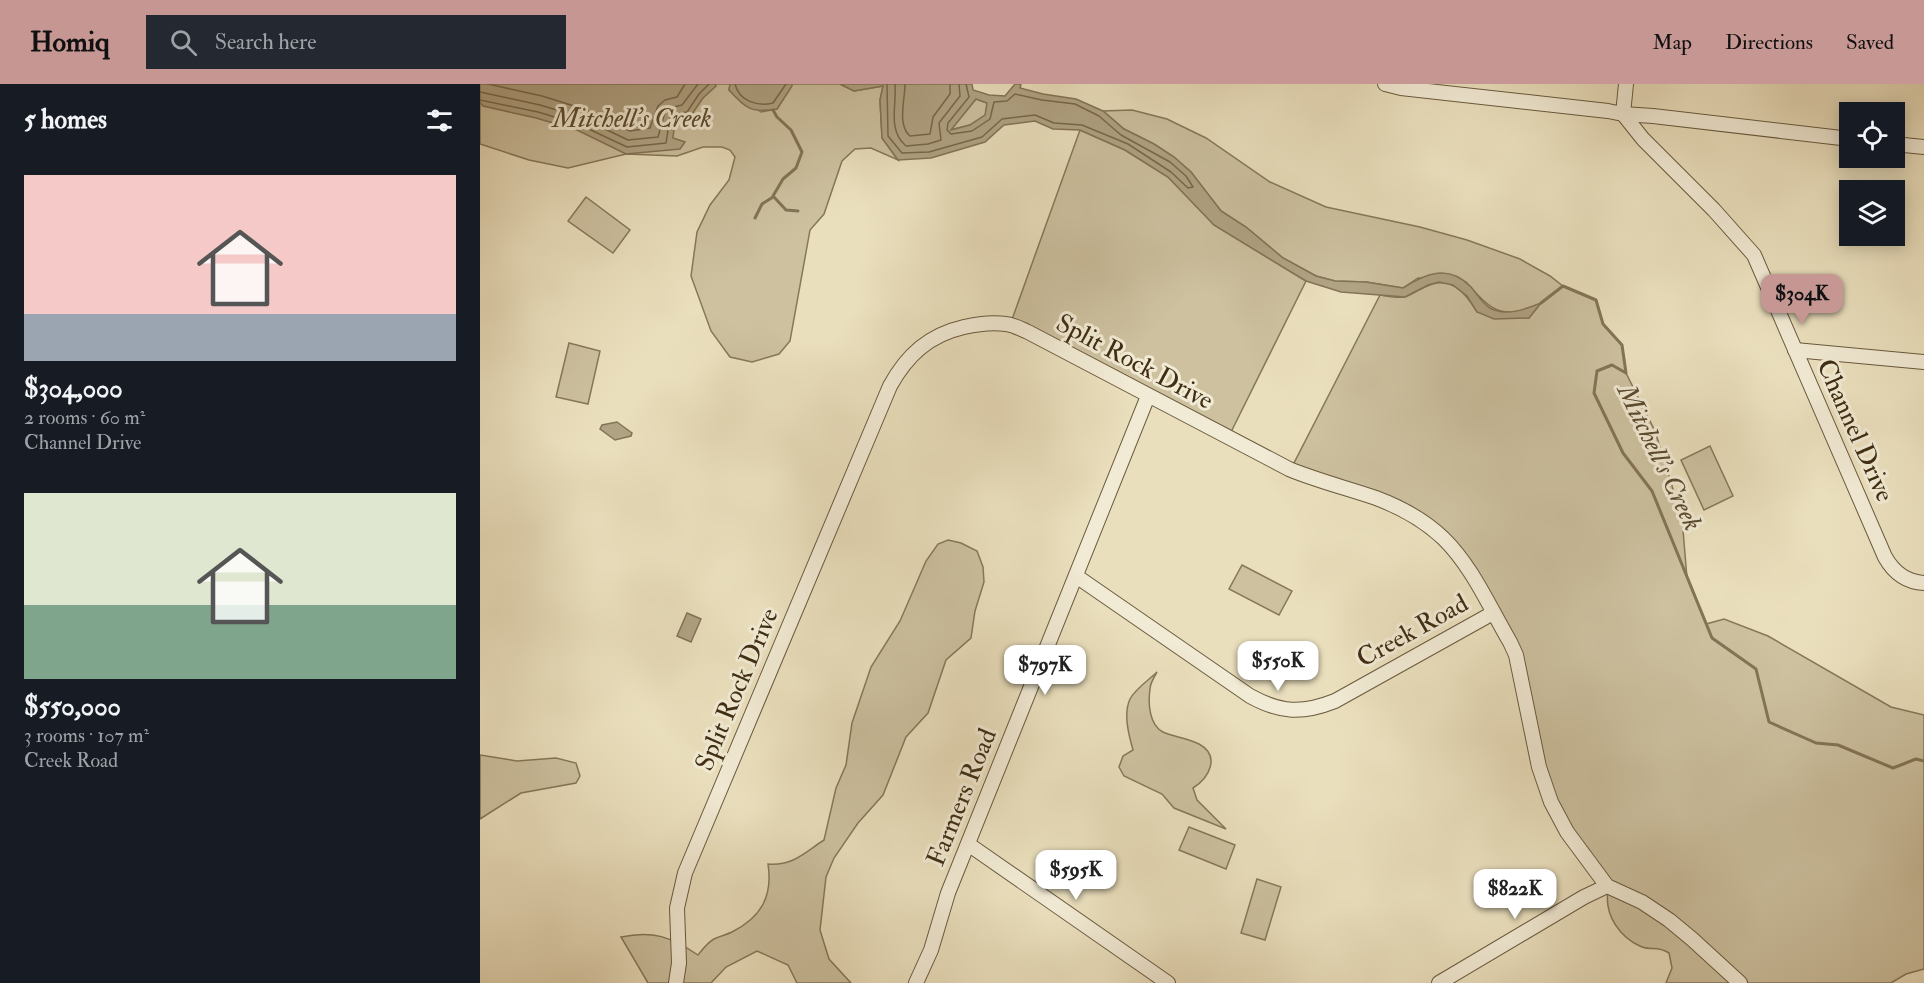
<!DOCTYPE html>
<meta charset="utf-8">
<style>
:root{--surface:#171b24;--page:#242831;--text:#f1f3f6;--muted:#9ea1a6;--accent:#c59692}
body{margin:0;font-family:"IM FELL Double Pica",serif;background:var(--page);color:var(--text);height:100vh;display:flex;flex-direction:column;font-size:22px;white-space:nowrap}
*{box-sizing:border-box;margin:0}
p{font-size:20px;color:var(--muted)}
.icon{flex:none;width:33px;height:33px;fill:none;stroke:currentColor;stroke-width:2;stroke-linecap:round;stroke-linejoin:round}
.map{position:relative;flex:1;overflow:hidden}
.drawer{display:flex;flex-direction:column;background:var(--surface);width:480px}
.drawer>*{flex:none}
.controls{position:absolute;left:1359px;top:18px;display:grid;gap:12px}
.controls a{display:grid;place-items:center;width:66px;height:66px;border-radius:0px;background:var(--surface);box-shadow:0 3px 15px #0003;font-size:30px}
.price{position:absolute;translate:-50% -51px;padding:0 14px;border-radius:12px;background:#fff;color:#222;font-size:20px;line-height:39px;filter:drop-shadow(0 2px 3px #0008)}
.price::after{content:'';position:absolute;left:50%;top:36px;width:18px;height:14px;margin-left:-9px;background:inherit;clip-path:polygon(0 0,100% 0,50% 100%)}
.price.active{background:var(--accent);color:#111}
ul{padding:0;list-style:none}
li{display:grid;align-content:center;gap:12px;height:318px;padding:0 24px}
li span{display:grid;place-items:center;height:186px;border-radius:0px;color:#555}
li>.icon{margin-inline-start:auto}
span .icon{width:108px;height:108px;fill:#fffc;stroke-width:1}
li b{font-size:26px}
h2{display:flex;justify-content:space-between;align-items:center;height:72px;padding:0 24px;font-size:26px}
header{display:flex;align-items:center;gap:36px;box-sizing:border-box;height:84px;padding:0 30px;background:var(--accent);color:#111}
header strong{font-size:28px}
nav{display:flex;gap:33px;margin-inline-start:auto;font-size:21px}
.search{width:420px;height:54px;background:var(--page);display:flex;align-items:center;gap:15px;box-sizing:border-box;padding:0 21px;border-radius:0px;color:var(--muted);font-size:22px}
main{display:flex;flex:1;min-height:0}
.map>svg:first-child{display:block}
.green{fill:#cdc1a0;stroke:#86785a;stroke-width:1.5}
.water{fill:#b0a384;stroke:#837457;stroke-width:1.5;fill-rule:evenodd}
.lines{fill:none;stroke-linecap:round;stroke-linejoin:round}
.shore{stroke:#78684c;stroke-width:1.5}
.stream{stroke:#837457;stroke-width:3}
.minor-casing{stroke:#6a5a3e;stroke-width:16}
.minor{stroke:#f1ead4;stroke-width:14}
.labels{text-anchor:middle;stroke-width:6;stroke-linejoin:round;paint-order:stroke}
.street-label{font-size:26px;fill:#3f2e14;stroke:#f1ead4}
.water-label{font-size:27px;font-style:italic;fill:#5b4b30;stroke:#f1ead4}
</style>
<header>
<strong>Homiq</strong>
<div class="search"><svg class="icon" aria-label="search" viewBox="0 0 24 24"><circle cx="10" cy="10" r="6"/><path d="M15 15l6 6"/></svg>Search here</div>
<nav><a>Map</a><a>Directions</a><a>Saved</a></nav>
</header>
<main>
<section class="drawer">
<h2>5 homes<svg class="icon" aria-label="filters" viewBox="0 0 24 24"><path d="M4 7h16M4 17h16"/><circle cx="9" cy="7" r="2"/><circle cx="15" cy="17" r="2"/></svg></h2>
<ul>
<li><span style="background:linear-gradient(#f6c9c9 75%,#9aa5b1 0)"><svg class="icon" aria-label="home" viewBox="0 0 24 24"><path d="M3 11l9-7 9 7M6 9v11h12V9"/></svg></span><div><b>$304,000</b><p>2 rooms · 60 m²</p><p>Channel Drive</p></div></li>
<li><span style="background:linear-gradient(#dfe7d0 60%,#7fa58c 0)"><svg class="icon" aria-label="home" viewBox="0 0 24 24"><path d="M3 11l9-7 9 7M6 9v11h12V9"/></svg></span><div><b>$550,000</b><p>3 rooms · 107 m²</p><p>Creek Road</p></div></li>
</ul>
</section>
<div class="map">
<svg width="1444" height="899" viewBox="0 0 1444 899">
<rect width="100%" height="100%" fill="#eadfbd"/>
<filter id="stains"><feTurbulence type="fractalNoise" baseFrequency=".00333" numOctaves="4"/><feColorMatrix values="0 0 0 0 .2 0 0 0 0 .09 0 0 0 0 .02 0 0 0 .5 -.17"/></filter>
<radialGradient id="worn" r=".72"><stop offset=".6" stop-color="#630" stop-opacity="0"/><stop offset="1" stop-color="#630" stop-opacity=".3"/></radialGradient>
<g class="green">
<path d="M 0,0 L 250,0 L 249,6 L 281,28 L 297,25 L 312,0 L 360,0 L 374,7 L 403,2 L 400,16 L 402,54 L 418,76 L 391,64 L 375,65 L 362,77 L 344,130 L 330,146 L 310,257 L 299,270 L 272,278 L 250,273 L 231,247 L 211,192 L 217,148 L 230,121 L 249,96 L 255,73 L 250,66 L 242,63 L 223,63 L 197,72 L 146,70 L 88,84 L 49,76 L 0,60 Z"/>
<path d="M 496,15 L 507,19 L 506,31 L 490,41 L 470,46 Z"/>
<path d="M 652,26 L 687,35 L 726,54 L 790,98 L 846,123 L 940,143 L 987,156 L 1040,175 L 1070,192 L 1083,202 L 1116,216 L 1123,240 L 1142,261 L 1146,289 L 1175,347 L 1202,434 L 1207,494 L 1226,540 L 1244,535 L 1288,552 L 1411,623 L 1444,631 L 1444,885 L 1426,890 L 1411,899 L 1186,899 L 1192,884 L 1189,869 C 1176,861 1172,867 1162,863 C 1140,854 1124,831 1128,807 L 1071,718 L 1036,571 L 998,503 L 939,435 L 813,381 L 900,211 C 907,212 916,214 924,213 C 930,212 938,206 945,203 C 970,190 985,208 997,228 L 1049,234 L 1060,220 C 1054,222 1048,225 1042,227 C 1014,233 1002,216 986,198 L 938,194 L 923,204 L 886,198 L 855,197 L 836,192 L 803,174 L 766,143 L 741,127 L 711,88 L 694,73 L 674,60 L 644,45 L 623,27 Z"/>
<path d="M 600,46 L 645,66 L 688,93 L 734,141 L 826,197 L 750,350 L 530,241 Z"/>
<path d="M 106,113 L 150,146 L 133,169 L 88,137 Z"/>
<path d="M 89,259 L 120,267 L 108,320 L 76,313 Z"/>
<path d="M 1230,362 L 1253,412 L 1224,426 L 1201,376 Z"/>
<path d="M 468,456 L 481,459 L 497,467 L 503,483 L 504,498 L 495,527 L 491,554 L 466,576 L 448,629 L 426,653 L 403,711 L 378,739 L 354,774 L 346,793 L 340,846 L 349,875 L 371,899 L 317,899 L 308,881 L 277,867 L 246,883 L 231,899 L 168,899 L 141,853 C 173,846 191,853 218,871 C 222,866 228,858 234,855 C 240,852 246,851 252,848 C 281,833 293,813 288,780 C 313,782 324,769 344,756 L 356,704 L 366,681 L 372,639 L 391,583 L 420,537 L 446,477 L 458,460 Z"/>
<path d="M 762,481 L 812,507 L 799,531 L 749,505 Z"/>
<path d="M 677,588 C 674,593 670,600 670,605 C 668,619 669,641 683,648 C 694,653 708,654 719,660 C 741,672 729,694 713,704 L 717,716 L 746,745 L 694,724 L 682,710 L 644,692 L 639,683 L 643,672 L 653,666 C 649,652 643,630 650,615 C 655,605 669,596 677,588 Z"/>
<path d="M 0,671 L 37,677 L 76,674 L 96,679 L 100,692 L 96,699 L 41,709 L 0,735 Z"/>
<path d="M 709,743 L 755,761 L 746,785 L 699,766 Z"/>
<path d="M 777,795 L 801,803 L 785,856 L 761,849 Z"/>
</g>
<g class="water">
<path d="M 0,0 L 235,0 L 236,2 L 223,14 L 210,33 L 195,36 L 193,54 L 205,58 L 200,65 L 146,70 L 97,46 L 56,34 L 3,22 L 0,18 Z"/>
<path d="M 250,0 L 312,0 L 312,2 L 297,25 C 271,29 266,25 249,6 Z"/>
<path d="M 360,0 L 492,0 L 493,6 L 509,11 L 525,12 L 535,0 L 541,0 L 540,4 L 563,10 L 596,15 L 623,27 L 644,45 L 674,60 L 694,73 L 711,88 L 741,127 L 766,143 L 803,174 L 836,192 L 855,197 L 886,198 L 923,204 C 946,189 969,180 991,203 C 996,209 1003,220 1010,224 C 1026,233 1046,225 1061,219 L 1049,234 L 1014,235 L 997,228 L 987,212 L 973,201 L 959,198 L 948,201 L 925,213 L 861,208 L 826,197 L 734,141 L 688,93 L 645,66 L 600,46 L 573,45 L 555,37 L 524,41 L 505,58 L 451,74 L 418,76 L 402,54 L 400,16 L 403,2 L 374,7 ZM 496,15 L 507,19 L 505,31 L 490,41 L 471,46 Z"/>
<path d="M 137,338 L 152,349 L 151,352 L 135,356 L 120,345 L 122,341 Z"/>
<path d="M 207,529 L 221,535 L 211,558 L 197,552 Z"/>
</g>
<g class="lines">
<g class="shore">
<path d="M 8,0 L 62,12 L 104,25 L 150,47 L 170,44 L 178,22 L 185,16 L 197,13 L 205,0"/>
<path d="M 255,0 C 259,17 278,23 293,19 L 306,0"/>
<path d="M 407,0 L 408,52 L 422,69 L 449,68 L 502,53 L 522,35 L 555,31 L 574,39 L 602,41 L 648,60 L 691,88 L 708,104 L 713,103 L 706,92 L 690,78 L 641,51 L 619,32 L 595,20 L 562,16 L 535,10 L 527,17 L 514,18 L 510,35 L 492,47 L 471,50 L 467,46 L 468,39 L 489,13 L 486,0"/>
<path d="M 415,0 C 417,21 407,46 426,62 L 448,60 L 461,56 L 459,39 L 480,12 L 479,0"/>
<path d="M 425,0 C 425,16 417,41 430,52 L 450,50 L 453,33 L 470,10 L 470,0"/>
<path d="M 0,8 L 60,21 L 100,33 L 148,56 L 178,53 L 185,28 L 190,24 L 202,21 L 218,0"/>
<path d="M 0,16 L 58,28 L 98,40 L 147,63 L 186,59 L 190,33 L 194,30 L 207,28 L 219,10 L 229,0"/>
</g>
<g class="stream">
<path d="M 293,26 L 297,33 L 311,46 L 322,68 L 316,84 L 303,95 L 293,112 L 306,126 L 318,127"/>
<path d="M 275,134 L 282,120 L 293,113"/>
<path d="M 1061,219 L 1083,202 L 1116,216 L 1123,240 L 1142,261 L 1146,289 L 1132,281 L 1117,287 L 1114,309 L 1143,369 L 1172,407 L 1232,554 L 1276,585 L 1289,638 L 1336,659 L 1358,661 L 1413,684 L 1436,675 L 1444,677"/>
</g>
<g class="minor-casing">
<g id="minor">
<path d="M 905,0 L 921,4 L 1128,27 L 1143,30 L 1173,32 L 1370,55"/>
<path d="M 1146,0 L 1143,30 L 1163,55 L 1234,126 L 1274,171 L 1405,473 C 1414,489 1426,498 1444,499"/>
<path d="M 1414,60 L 1444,63"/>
<path d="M 1315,266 L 1444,278"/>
<path d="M 596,492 L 770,612 C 801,629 822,630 855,617 L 1013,529"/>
<path d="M 488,760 L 688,899"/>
<path d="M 196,899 L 199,879 L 197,824 L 205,789 L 410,302 C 427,271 449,251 484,243 C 497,240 513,238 526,240 C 534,241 541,245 548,248 L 809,385 C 838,397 867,404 896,414 C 920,423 945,437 963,454 C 992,482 1010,524 1030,558 L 1036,571 L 1059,683 L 1071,718 L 1087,748 L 1127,802 L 1162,818 L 1189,836 L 1212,855 L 1260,899"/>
<path d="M 436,899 L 451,866 L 468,809 L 668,312"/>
<path d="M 959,899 L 1104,813 L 1127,802"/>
</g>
</g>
<use href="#minor" class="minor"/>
</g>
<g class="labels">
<g class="street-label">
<text transform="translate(655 277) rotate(28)" y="9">Split Rock Drive</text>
<text transform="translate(1376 346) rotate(66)" y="9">Channel Drive</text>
<text transform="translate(932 546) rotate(-29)" y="9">Creek Road</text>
<text transform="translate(256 605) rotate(-67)" y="9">Split Rock Drive</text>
<text transform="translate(481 713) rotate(-68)" y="9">Farmers Road</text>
</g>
<g class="water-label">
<text x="152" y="43">Mitchell's Creek</text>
<text transform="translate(1180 373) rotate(64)" y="9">Mitchell's Creek</text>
</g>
</g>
<rect width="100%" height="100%" filter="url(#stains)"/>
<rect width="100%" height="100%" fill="url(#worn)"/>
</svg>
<div class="controls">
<a><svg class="icon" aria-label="locate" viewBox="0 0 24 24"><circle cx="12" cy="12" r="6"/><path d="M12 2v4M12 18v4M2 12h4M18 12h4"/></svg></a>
<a><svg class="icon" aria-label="layers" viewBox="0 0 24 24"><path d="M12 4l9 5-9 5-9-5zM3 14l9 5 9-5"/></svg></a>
</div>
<b class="price active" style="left:1322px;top:241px">$304K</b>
<b class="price" style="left:798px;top:608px">$550K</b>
<b class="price" style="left:565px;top:612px">$797K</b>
<b class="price" style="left:596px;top:817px">$595K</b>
<b class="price" style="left:1035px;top:836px">$822K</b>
</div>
</main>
